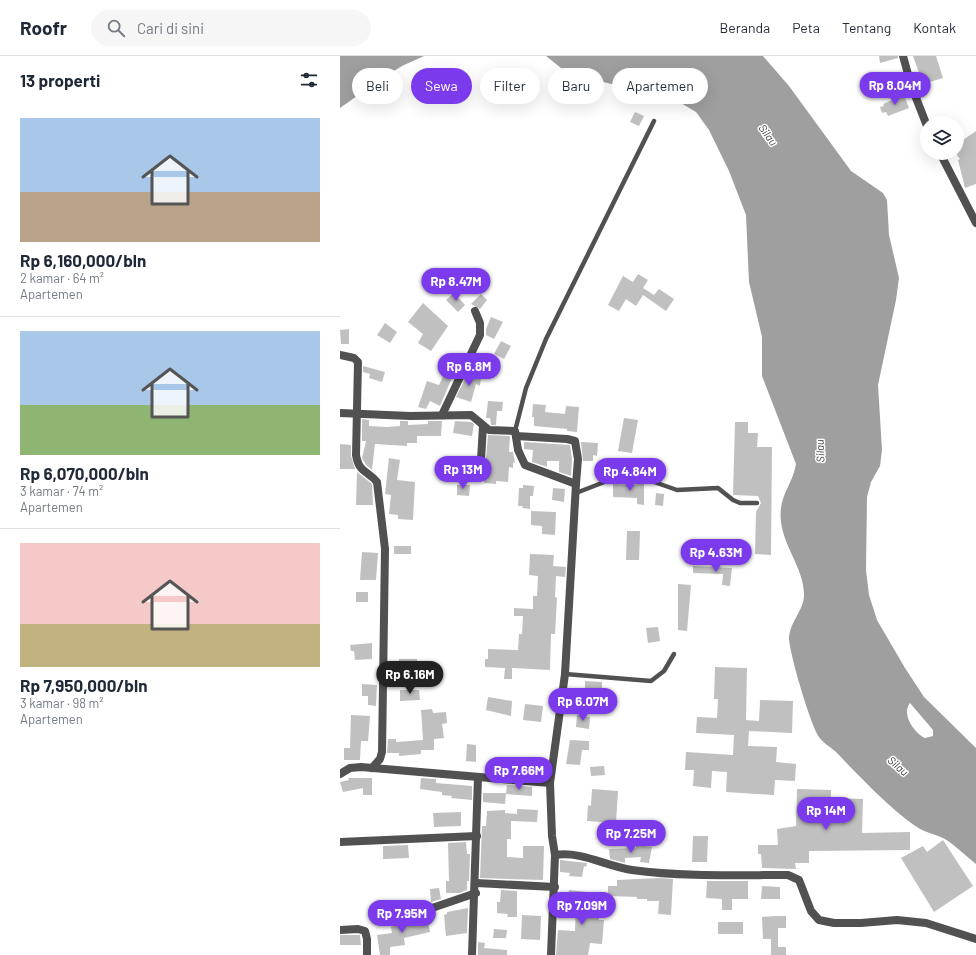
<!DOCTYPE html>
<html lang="id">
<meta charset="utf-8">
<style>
:root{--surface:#fff;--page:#f6f6f7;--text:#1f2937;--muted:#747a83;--line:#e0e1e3;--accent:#7c3aed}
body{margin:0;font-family:Barlow,sans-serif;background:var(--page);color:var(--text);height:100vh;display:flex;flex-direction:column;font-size:15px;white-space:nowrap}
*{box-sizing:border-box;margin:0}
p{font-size:13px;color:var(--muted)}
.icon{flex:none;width:22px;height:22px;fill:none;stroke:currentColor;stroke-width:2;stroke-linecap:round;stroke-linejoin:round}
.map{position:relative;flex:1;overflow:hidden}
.sheet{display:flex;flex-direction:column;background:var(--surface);width:340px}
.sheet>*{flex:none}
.hud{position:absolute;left:12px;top:12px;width:380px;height:36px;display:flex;gap:8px}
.fabs{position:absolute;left:580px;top:60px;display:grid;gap:8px}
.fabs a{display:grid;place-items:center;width:44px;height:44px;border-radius:50%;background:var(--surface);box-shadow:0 4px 16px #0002;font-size:20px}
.price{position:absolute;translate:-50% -34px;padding:0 9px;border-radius:14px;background:var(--accent);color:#fff;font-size:13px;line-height:26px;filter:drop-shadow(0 1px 2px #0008)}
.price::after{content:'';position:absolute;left:50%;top:24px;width:12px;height:9px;margin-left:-6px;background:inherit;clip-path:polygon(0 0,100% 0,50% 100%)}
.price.active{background:#222;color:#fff}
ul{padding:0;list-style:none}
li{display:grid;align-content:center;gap:8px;height:212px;padding:0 20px}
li+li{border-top:1px solid var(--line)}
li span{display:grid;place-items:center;height:124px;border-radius:0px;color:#555}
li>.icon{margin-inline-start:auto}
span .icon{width:72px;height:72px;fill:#fffc;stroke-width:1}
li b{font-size:17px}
h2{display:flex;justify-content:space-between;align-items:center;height:48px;padding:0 20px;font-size:17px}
.tag{padding:0 14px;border-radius:18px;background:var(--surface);box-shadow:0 4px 16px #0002;font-size:14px;line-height:36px}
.tag.active{background:var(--accent);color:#fff}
header{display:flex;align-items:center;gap:24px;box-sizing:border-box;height:56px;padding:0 20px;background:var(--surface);border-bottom:1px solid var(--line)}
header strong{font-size:19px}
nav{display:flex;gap:22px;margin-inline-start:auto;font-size:14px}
.search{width:280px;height:36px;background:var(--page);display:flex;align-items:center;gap:10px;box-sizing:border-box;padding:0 14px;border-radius:22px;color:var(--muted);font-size:15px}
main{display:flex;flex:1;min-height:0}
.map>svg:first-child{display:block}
.water{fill:#9f9f9f;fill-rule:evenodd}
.building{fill:#c0c0c0}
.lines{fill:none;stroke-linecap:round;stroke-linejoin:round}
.service{stroke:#515151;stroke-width:4.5}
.minor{stroke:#515151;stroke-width:8}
.labels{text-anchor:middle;stroke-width:3;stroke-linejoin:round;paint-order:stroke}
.water-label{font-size:11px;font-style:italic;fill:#404040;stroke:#fff}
</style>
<header>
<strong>Roofr</strong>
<div class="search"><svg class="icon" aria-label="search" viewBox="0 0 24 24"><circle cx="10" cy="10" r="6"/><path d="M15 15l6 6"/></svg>Cari di sini</div>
<nav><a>Beranda</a><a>Peta</a><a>Tentang</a><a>Kontak</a></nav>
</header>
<main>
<section class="sheet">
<h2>13 properti<svg class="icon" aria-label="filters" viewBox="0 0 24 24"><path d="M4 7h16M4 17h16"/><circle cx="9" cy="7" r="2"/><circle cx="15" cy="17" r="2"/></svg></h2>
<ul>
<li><span style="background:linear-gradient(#a9c7e8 60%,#b9a48a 0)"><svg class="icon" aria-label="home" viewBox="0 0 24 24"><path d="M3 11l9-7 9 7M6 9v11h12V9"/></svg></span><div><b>Rp 6,160,000/bln</b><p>2 kamar · 64 m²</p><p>Apartemen</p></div></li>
<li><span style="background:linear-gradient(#a9c7e8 60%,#8fb573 0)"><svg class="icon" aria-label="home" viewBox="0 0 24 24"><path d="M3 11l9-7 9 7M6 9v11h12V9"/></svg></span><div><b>Rp 6,070,000/bln</b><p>3 kamar · 74 m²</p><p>Apartemen</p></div></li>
<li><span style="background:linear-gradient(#f6c9c9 65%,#c2b280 0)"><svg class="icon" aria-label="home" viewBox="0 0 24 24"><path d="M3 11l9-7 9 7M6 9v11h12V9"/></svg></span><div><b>Rp 7,950,000/bln</b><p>3 kamar · 98 m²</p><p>Apartemen</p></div></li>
</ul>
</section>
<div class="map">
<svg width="636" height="899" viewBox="0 0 636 899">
<rect width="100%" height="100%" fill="#fff"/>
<g class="water">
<path d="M 0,0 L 84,0 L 62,10 L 38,25 L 0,52 Z"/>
<path d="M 206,0 L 423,0 L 449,30 L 511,115 L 543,137 L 547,144 L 549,179 L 559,222 L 556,244 L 538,329 L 542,394 L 540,410 L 531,426 L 527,441 L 526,514 L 529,539 L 537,564 L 565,612 L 584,641 L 636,692 L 636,808 C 626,800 616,790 605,783 C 597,779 588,777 580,773 C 553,756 520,721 497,697 C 492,692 483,687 479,681 C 470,667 450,599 449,583 C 449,566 465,554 464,537 C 463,512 444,491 441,466 C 438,439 452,431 456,408 L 422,320 L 422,281 L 409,226 L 406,159 L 389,115 L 369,74 L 356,56 L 334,43 L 259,25 L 221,12 ZM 570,647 L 593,674 L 593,680 L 585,682 C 574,677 561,658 570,647 Z"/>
</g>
<g class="building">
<path d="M 539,0 L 558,0 L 558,2 L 540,7 Z"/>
<path d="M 573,0 L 596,0 L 603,22 L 583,28 Z"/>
<path d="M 564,39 L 569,52 L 548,60 L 546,56 L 542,57 L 540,51 L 544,50 L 543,48 Z"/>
<path d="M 295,56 L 304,60 L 299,70 L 290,66 Z"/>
<path d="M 636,75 L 636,128 L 625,132 L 618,104 L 620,103 L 617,99 L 617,88 Z"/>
<path d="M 298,218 L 308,224 L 303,232 L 314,239 L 319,233 L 334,243 L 326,255 L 303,239 L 296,250 L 286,243 L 279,255 L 268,249 L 283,220 L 293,226 Z"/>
<path d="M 114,237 L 125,249 L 118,256 L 106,244 Z"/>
<path d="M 141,238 L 147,244 L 140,253 L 131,248 Z"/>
<path d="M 83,247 L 108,270 L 91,295 L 78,287 L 83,278 L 68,266 Z"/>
<path d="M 151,261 L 163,266 L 154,283 L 146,279 L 146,273 Z"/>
<path d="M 45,267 L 57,276 L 50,287 L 37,279 Z"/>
<path d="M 9,273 L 9,288 L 1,288 L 0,274 Z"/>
<path d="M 161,285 L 171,290 L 164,303 L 154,298 Z"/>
<path d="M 23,310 L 45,316 L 42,326 L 29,322 L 30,318 L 23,316 Z"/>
<path d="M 106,314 L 114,317 L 100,350 L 90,345 L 86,353 L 78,351 L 87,325 L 99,329 Z"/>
<path d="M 129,315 L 141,321 L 140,330 L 136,328 L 131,346 L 116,341 Z"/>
<path d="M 148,345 L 163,346 L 162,355 L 157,355 L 156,369 L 151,369 L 150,362 L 146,362 Z"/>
<path d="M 193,348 L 206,349 L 205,356 L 225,358 L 226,350 L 239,351 L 237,376 L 227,375 L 227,373 L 194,370 L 194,361 L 192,361 Z"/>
<path d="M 284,362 L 298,364 L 292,397 L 278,395 Z"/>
<path d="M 22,363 L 29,364 L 29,370 L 47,371 L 60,370 L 60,365 L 68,365 L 68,369 L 88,368 L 88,365 L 102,365 L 101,380 L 77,380 L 77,387 L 67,387 L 67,390 L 35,388 L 32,414 L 26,409 L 22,402 L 26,385 L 22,385 Z"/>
<path d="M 115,365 L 131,366 L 134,368 L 132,380 L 113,377 Z"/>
<path d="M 395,366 L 408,366 L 408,377 L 418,377 L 417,391 L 432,391 L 431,499 L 415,498 L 416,456 L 421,447 L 418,440 L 393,439 Z"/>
<path d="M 148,379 L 170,380 L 169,396 L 173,396 L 175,407 L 173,406 L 173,412 L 169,411 L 168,426 L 156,425 L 156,428 L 144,427 Z"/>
<path d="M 184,386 L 230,389 L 232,403 L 231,420 L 219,416 L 219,405 L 207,405 L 207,411 L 192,406 L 193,394 L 184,393 Z"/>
<path d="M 241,386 L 258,387 L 257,400 L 253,399 L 253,405 L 243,405 Z"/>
<path d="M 0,388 L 11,389 L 11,400 L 15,413 L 0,413 Z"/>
<path d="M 49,402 L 60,404 L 57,424 L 75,426 L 73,464 L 58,463 L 58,459 L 49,458 L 51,439 L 45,438 Z"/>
<path d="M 120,406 L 135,407 L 135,419 L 132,419 L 133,416 L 119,415 Z"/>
<path d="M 17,416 L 32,428 L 33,449 L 16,449 Z"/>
<path d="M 296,426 L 304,426 L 304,449 L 297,448 L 297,442 L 273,441 L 273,428 L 296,429 Z"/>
<path d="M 117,429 L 130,429 L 129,440 L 117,439 Z"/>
<path d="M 183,429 L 194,430 L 193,440 L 190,440 L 190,453 L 182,452 L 183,450 L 178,450 L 179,432 L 183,432 Z"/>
<path d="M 213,432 L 225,433 L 224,446 L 212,444 Z"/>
<path d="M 316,437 L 324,438 L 323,450 L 315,449 Z"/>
<path d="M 191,455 L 216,456 L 215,479 L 202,478 L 202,470 L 191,469 Z"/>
<path d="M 287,475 L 300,475 L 299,504 L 286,504 Z"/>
<rect x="54" y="490" width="17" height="8"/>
<path d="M 22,496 L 38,497 L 36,524 L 20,524 Z"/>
<path d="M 190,498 L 214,499 L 213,510 L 226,511 L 225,521 L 216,520 L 215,541 L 217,542 L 215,578 L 211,578 L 210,614 L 172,612 L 172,623 L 164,623 L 165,612 L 145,611 L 145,603 L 148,603 L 148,593 L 178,594 L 179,578 L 182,578 L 183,560 L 174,560 L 174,552 L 193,553 L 193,540 L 197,540 L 198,520 L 189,519 Z"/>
<path d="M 353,510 L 392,512 L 390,530 L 382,529 L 383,518 L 353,517 Z"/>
<path d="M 338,528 L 351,529 L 347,575 L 338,574 Z"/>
<rect x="16" y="536" width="12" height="10"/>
<path d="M 318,571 L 320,585 L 308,587 L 306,572 Z"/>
<path d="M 32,587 L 32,603 L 15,604 L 14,595 L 11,595 L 10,589 Z"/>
<rect x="59" y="603" width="18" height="12"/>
<path d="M 375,611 L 407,612 L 406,664 L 419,665 L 420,644 L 453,645 L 452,677 L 409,675 L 408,690 L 437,691 L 436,706 L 456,708 L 455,725 L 435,724 L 434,739 L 386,736 L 387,716 L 372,715 L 371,732 L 353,730 L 354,714 L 345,714 L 346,696 L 393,699 L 394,679 L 356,677 L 357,661 L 377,662 L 378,643 L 374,643 Z"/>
<path d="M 245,625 L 262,626 L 262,635 L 245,635 Z"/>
<path d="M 22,628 L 37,629 L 36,650 L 28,649 L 28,640 L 22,640 Z"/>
<path d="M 60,634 L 79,634 L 80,644 L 60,645 Z"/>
<path d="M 148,641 L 172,645 L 171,660 L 146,654 Z"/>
<path d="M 185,648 L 203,650 L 201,666 L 183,664 Z"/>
<path d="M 92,653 L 93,657 L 106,656 L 107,667 L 102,668 L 104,682 L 94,683 L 94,694 L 81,694 L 81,698 L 59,700 L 59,697 L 47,697 L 48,683 L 56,683 L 56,686 L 83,684 L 81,654 Z"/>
<path d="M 11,659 L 30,660 L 28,685 L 21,685 L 20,704 L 4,704 L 4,692 L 10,692 Z"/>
<path d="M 237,659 L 250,661 L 249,673 L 236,671 Z"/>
<path d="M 230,684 L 249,685 L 249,694 L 242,694 L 240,709 L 226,708 Z"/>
<path d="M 127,688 L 136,689 L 136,706 L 126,705 Z"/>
<path d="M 161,708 L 190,711 L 189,720 L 160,717 Z"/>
<path d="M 264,710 L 265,719 L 251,720 L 250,711 Z"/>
<path d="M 8,722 L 32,722 L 32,739 L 23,739 L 23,732 L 3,736 L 0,726 L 9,724 Z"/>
<path d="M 81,722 L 96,723 L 96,727 L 132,730 L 132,744 L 111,742 L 112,740 L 102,739 L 102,736 L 80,733 Z"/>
<path d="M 167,729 L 192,731 L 192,740 L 166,738 Z"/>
<path d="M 252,733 L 278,735 L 276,767 L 247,765 L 248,749 L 251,750 Z"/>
<path d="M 457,733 L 491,734 L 491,742 L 523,743 L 522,777 L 570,776 L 570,794 L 469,795 L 469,807 L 455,807 L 456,813 L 422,812 L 421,798 L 418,798 L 418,789 L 438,789 L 437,773 L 456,770 Z"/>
<path d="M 143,737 L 166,737 L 165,748 L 143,746 Z"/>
<path d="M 177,753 L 198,754 L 197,766 L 171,765 L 171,783 L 167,783 L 167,801 L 183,802 L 183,790 L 204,790 L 203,824 L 140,822 L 142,770 L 146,770 L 147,755 L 165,754 L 165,757 L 177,758 Z"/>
<path d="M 121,756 L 121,770 L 94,771 L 93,757 Z"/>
<path d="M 353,780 L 368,780 L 367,806 L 352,806 Z"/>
<path d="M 603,784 L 633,830 L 594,856 L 561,802 L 583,790 L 587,796 Z"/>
<path d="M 126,786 L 127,798 L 130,798 L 129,825 L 127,825 L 127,834 L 120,837 L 106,837 L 106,825 L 109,825 L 108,787 Z"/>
<path d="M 68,789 L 69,802 L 43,803 L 43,790 Z"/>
<path d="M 296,789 L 312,791 L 309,807 L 300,806 L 301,801 L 285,802 L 285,807 L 270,803 L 269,793 L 296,792 Z"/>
<path d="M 220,804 L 247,807 L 246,811 L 244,810 L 242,821 L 229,820 L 230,817 L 220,816 Z"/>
<path d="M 320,822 L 333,823 L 331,859 L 318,858 L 319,845 L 307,845 L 307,843 L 297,843 L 297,841 L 268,840 L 268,830 L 277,830 L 277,824 Z"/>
<path d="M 367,825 L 408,825 L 408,843 L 392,843 L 392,854 L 382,854 L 382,843 L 366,842 Z"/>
<path d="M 422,830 L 440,831 L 440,843 L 421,843 Z"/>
<path d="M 99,832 L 101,843 L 91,846 L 90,833 Z"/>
<path d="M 161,834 L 177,835 L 177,861 L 167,861 L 168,858 L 157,857 L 157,846 L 160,846 Z"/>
<path d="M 229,834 L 256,837 L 254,850 L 260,850 L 259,864 L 264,864 L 262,888 L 250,887 L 248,899 L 216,899 L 218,874 L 235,875 L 236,845 L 227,844 Z"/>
<path d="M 128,852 L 127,877 L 106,880 L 104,859 L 107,858 L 107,856 Z"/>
<path d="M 182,859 L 201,860 L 200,884 L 181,883 Z"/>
<path d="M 87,860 L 90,876 L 64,882 L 65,889 L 50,891 L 50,899 L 40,899 L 37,879 L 52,877 L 51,871 Z"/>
<path d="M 436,860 L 446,860 L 446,872 L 438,872 L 438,891 L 446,891 L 446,899 L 431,899 L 431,883 L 423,883 L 422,861 Z"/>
<rect x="378" y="866" width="25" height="12"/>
<path d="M 154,873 L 167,874 L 166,882 L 153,882 Z"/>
<path d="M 0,879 L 20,879 L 21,889 L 0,889 Z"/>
<path d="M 138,886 L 145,887 L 144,892 L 167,894 L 167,899 L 138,899 Z"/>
</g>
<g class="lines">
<g class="service">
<path d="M 175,375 L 186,332 L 206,283 L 314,65"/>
<path d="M 236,437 L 285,418 L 297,420 L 337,434 L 378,432 L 393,444 L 400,447 L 417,447"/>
<path d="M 225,618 L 311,625 L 324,615 L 334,598"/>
</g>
<g class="minor">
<path d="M 563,0 L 571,29 L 587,70"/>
<path d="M 600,97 L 636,167"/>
<path d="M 0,299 L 14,302 L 18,306 L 16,399 C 19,417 27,414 37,426 L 45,493 L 42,696 L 40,703 L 32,712"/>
<path d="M 0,357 L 70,360 L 131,359 L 149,374 L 175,375 L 178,394 L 185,409 L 236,428 L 225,618 L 210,727 L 212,780 L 215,799 L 211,899"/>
<path d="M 102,359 L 140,279 L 140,267 L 135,255"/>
<path d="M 176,380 L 227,383 L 235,385 L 238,403 L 236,428"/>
<path d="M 140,421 L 143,370"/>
<path d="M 0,718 L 10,712 L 21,711 L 210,727"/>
<path d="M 0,786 L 137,780"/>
<path d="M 215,799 C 242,795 265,810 292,814 C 343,821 396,819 448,819 L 459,824 L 471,855 L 479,864 L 494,867 L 521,867 L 557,864 L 586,867 L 636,883"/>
<path d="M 136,827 L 215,831"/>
<path d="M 51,866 L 136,837"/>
<path d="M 0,874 L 18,873 L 25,875 L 27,883 L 27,899"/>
<path d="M 132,899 L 138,721"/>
</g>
</g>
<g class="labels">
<g class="water-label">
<text transform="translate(428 79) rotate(54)" y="4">Silau</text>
<text transform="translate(480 395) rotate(-93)" y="4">Silau</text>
<text transform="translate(558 710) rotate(41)" y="4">Silau</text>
</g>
</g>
</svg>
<div class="fabs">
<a><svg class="icon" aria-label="layers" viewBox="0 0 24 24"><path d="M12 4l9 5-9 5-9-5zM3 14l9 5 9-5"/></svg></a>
</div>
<b class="price" style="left:555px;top:50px">Rp 8.04M</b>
<b class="price" style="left:116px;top:246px">Rp 8.47M</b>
<b class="price" style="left:129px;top:331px">Rp 6.8M</b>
<b class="price" style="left:123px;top:434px">Rp 13M</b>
<b class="price" style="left:290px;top:436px">Rp 4.84M</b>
<b class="price" style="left:376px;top:517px">Rp 4.63M</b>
<b class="price active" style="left:70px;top:639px">Rp 6.16M</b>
<b class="price" style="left:243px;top:666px">Rp 6.07M</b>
<b class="price" style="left:179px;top:735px">Rp 7.66M</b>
<b class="price" style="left:486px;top:775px">Rp 14M</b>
<b class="price" style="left:291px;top:798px">Rp 7.25M</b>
<b class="price" style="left:242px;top:870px">Rp 7.09M</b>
<b class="price" style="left:62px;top:878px">Rp 7.95M</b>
<div class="hud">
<a class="tag">Beli</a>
<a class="tag active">Sewa</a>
<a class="tag">Filter</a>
<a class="tag">Baru</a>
<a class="tag">Apartemen</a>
</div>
</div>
</main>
